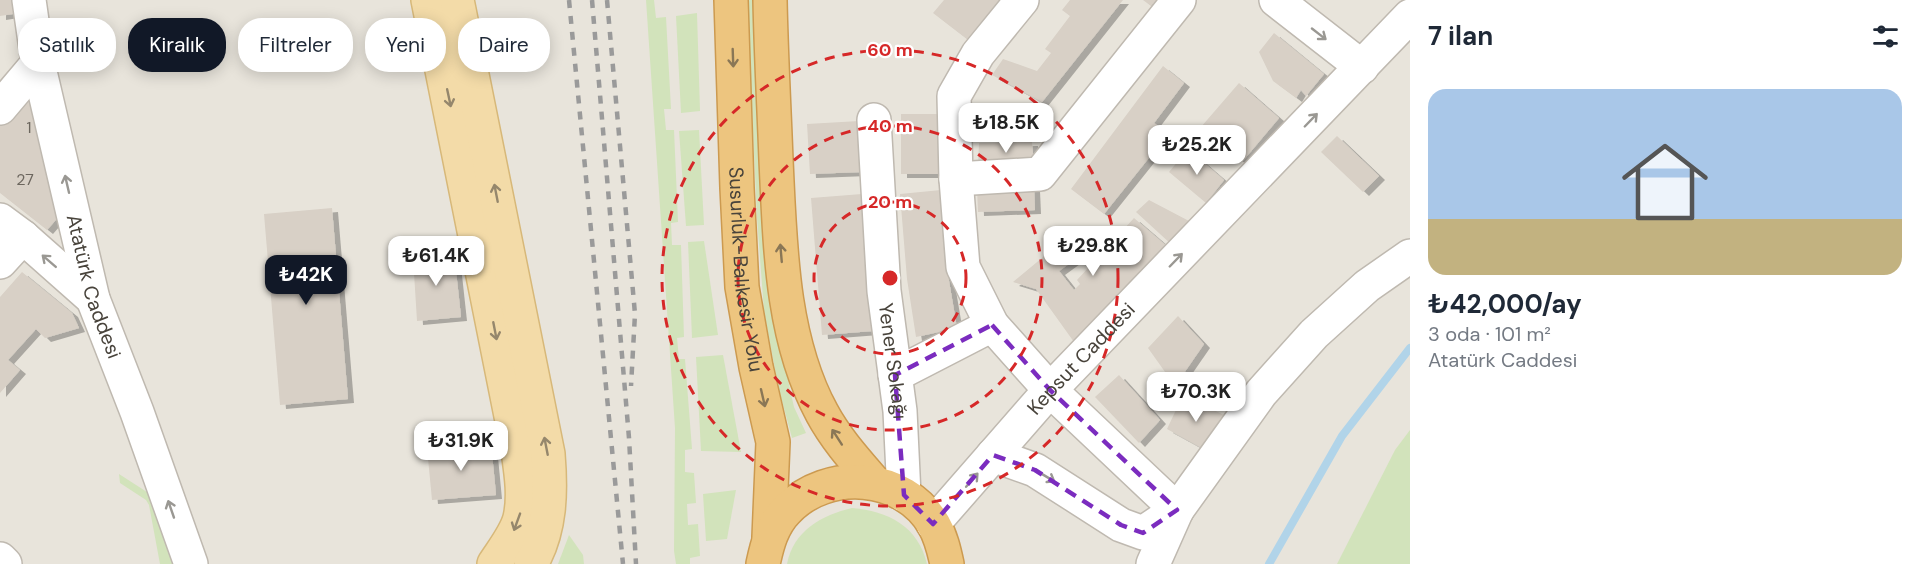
<!DOCTYPE html>
<html lang="tr">
<meta charset="utf-8">
<style>
:root{--surface:#fff;--page:#f6f6f7;--text:#1f2937;--muted:#747a83;--line:#e0e1e3;--accent:#111827}
body{margin:0;font-family:"DM Sans",sans-serif;background:var(--page);color:var(--text);height:100vh;display:flex;flex-direction:column;font-size:22px;white-space:nowrap}
*{box-sizing:border-box;margin:0}
p{font-size:20px;color:var(--muted)}
.icon{flex:none;width:33px;height:33px;fill:none;stroke:currentColor;stroke-width:2;stroke-linecap:round;stroke-linejoin:round}
.map{position:relative;flex:1;overflow:hidden}
.sheet{display:flex;flex-direction:column;background:var(--surface);width:510px}
.sheet>*{flex:none}
.top-card{position:absolute;left:18px;top:18px;width:570px;height:54px;display:flex;gap:12px}
.price{position:absolute;translate:-50% -51px;padding:0 14px;border-radius:12px;background:#fff;color:#222;font-size:20px;line-height:39px;filter:drop-shadow(0 2px 3px #0008)}
.price::after{content:'';position:absolute;left:50%;top:36px;width:18px;height:14px;margin-left:-9px;background:inherit;clip-path:polygon(0 0,100% 0,50% 100%)}
.price.on{background:var(--accent);color:#fff}
ul{padding:0;list-style:none}
li{display:grid;align-content:center;gap:12px;height:318px;padding:0 18px}
li+li{border-top:2px solid var(--line)}
li span{display:grid;place-items:center;height:186px;border-radius:18px;color:#555}
li>.icon{margin-inline-start:auto}
span .icon{width:108px;height:108px;fill:#fffc;stroke-width:1}
li b{font-size:26px}
h2{display:flex;justify-content:space-between;align-items:center;height:72px;padding:0 18px;font-size:26px}
.chip{padding:0 21px;border-radius:24px;background:var(--surface);box-shadow:0 3px 15px #0003;font-size:21px;line-height:54px}
.chip.on{background:var(--accent);color:#fff}
main{display:flex;flex:1;min-height:0}
.map>svg:first-child{display:block}
.residential{fill:#e8e4db}
.green{fill:#d2e3bb}
.lines{fill:none;stroke-linecap:round;stroke-linejoin:round}
.stream{stroke:#b1d4e9;stroke-width:8}
.building{fill:#d8d0c6;filter:url(#shadow)}
.minor-casing{stroke:#bfb9b0;stroke-width:36}
.major-casing{stroke:#d7b879;stroke-width:36}
.highway-casing{stroke:#cc9a50;stroke-width:36}
.minor{stroke:#fff;stroke-width:33}
.major{stroke:#f3dba8;stroke-width:33}
.highway{stroke:#edc57f;stroke-width:33}
.rail{stroke:#9a9a9a;stroke-width:4.5;stroke-dasharray:8 8;stroke-linecap:butt}
.oneway{stroke:#9a9893}
.oneway2{stroke:#8a7756}
.oneway3{stroke:#95876c}
.marked{fill:none;stroke:#7b2cbf;stroke-width:4.5;stroke-dasharray:12 8;stroke-linejoin:round}
.ring{fill:none;stroke:#d62828;stroke-width:3;stroke-dasharray:10 8}
.labels{text-anchor:middle;stroke-width:4.5;stroke-linejoin:round;paint-order:stroke}
.number-label{font-size:16px;fill:#6c665e}
.street-label{font-size:20px;fill:#48433b;stroke:#fff}
.centre{fill:#d62828;stroke:#fff;stroke-width:3}
.ring-label{font-size:18px;text-anchor:middle;font-weight:bold;fill:#d62828;stroke:#fff;stroke-width:4.5;stroke-linejoin:round;paint-order:stroke}
</style>
<main>
<div class="map">
<svg width="1410" height="564" viewBox="0 0 1410 564">
<defs>
<filter id="shadow"><feDropShadow dx="6" dy="4" stdDeviation="0" flood-color="#0004"/></filter>
</defs>
<rect width="100%" height="100%" fill="#f4f2ed"/>
<rect class="residential" x="0" y="0" width="1410" height="564"/>
<g class="green">
<path d="M 646,0 L 654,0 L 656,18 L 666,17 L 671,109 L 664,109 L 666,130 L 674,130 L 678,222 L 671,223 L 672,245 L 681,245 L 684,337 L 677,338 L 679,359 L 685,359 L 692,449 L 685,450 L 685,472 L 694,473 L 696,503 L 687,504 L 688,525 L 698,524 L 700,556 L 690,558 L 690,564 L 676,564 L 674,551 L 675,428 Z"/>
<path d="M 747,0 L 754,0 L 772,309 L 794,407 L 806,433 L 792,438 L 778,386 L 764,311 L 757,218 Z"/>
<path d="M 697,13 L 700,111 L 681,113 L 676,16 Z"/>
<path d="M 699,130 L 704,225 L 686,226 L 679,131 Z"/>
<path d="M 704,241 L 718,335 L 692,338 L 688,242 Z"/>
<path d="M 723,355 L 741,452 L 701,451 L 696,357 Z"/>
<path d="M 1410,430 L 1410,564 L 1337,564 L 1395,450 Z"/>
<path d="M 119,474 L 150,494 L 177,564 L 160,564 L 149,505 L 146,500 L 120,483 Z"/>
<path d="M 736,490 L 727,539 L 706,541 L 703,494 Z"/>
<path d="M 852,508 C 888,511 918,526 927,564 L 787,564 C 793,531 822,515 852,508 Z"/>
<path d="M 569,535 L 583,555 L 584,564 L 558,564 Z"/>
</g>
<g class="lines">
<path class="stream" d="M 1269,564 L 1342,436 L 1410,348"/>
</g>
<g class="building">
<path d="M 0,0 L 17,0 L 19,13 L 0,16 Z"/>
<path d="M 944,0 L 1000,0 L 968,40 L 933,13 Z"/>
<path d="M 1070,0 L 1123,0 L 1042,102 L 992,75 L 1003,59 L 1037,71 L 1051,53 L 1045,49 L 1070,16 L 1062,10 Z"/>
<path d="M 1143,0 L 1157,0 L 1151,6 Z"/>
<path d="M 1274,33 L 1324,74 L 1306,96 L 1301,90 L 1296,98 L 1273,81 L 1259,52 Z"/>
<path d="M 1163,66 L 1184,83 L 1154,123 L 1168,134 L 1104,214 L 1071,189 Z"/>
<path d="M 1239,83 L 1279,118 L 1242,162 L 1201,127 Z"/>
<path d="M 26,91 L 44,140 L 40,146 L 61,214 L 47,230 L 0,193 L 0,119 Z"/>
<path d="M 901,114 L 940,114 L 939,174 L 901,174 Z"/>
<path d="M 859,121 L 862,172 L 810,174 L 807,124 Z"/>
<path d="M 1337,136 L 1379,176 L 1363,192 L 1321,152 Z"/>
<path d="M 1032,142 L 1034,165 L 978,166 L 979,143 Z"/>
<path d="M 1188,149 L 1224,180 L 1206,203 L 1169,172 Z"/>
<path d="M 1034,187 L 1035,210 L 978,212 L 977,189 Z"/>
<path d="M 941,190 L 948,275 L 957,328 L 916,337 L 907,279 L 900,194 Z"/>
<path d="M 862,194 L 873,331 L 822,335 L 811,198 Z"/>
<path d="M 1149,200 L 1189,221 L 1172,245 L 1136,212 Z"/>
<path d="M 332,208 L 348,399 L 280,405 L 264,214 Z"/>
<path d="M 1134,218 L 1169,248 L 1074,342 L 1036,289 L 1013,282 L 1066,238 L 1081,255 L 1059,271 L 1074,290 L 1080,284 L 1077,280 Z"/>
<path d="M 454,253 L 461,317 L 417,321 L 413,257 Z"/>
<path d="M 22,272 L 72,313 L 79,328 L 45,338 L 36,329 L 8,360 L 20,370 L 0,393 L 0,297 Z"/>
<path d="M 1178,316 L 1204,344 L 1175,386 L 1148,348 Z"/>
<path d="M 1119,375 L 1160,420 L 1139,443 L 1095,397 Z"/>
<path d="M 1183,395 L 1226,416 L 1209,452 L 1167,429 Z"/>
<path d="M 491,443 L 496,495 L 432,500 L 427,448 Z"/>
</g>
<g class="lines">
<g class="minor-casing">
<g id="minor">
<path id="s1" d="M 29,0 L 38,63 L 93,299 L 137,412 L 191,564"/>
<path d="M 1022,0 L 978,54 L 954,96 L 956,179 L 963,267 L 992,325 L 1050,390 L 1177,510"/>
<path d="M 1276,0 L 1362,67"/>
<path d="M 0,108 L 38,63"/>
<path id="s2" d="M 874,120 L 884,291 L 900,411 L 904,495"/>
<path d="M 956,179 L 1040,174 L 1179,0"/>
<path d="M 0,220 L 23,237 L 93,299"/>
<path d="M 0,262 L 23,237"/>
<path d="M 895,375 L 992,325"/>
<path d="M 993,455 L 1035,470 L 1121,525 L 1143,533 L 1177,510"/>
<path id="s3" d="M 933,524 L 1050,390 L 1410,16"/>
<path d="M 0,559 L 5,564"/>
<path d="M 1153,564 L 1177,510 L 1261,393 L 1314,334 L 1367,286 L 1410,256"/>
</g>
</g>
<g class="major-casing">
<g id="major">
<path d="M 428,0 L 518,451 C 521,472 525,496 520,518 C 516,534 503,550 494,564"/>
<path d="M 457,0 L 548,454 C 551,491 551,530 531,564"/>
</g>
</g>
<g class="highway-casing">
<g id="highway">
<path id="s4" d="M 731,0 L 737,188 L 742,287 L 756,367 L 773,442 L 769,537"/>
<path d="M 770,0 C 771,53 774,106 776,160 C 780,243 781,338 822,413 C 836,439 855,460 874,482"/>
<path d="M 763,564 C 767,545 772,525 787,510 C 827,468 904,473 934,525 C 941,537 944,550 947,564"/>
</g>
</g>
<use href="#minor" class="minor"/>
<use href="#major" class="major"/>
<use href="#highway" class="highway"/>
<g class="rail">
<path d="M 569,0 L 623,564"/>
<path d="M 592,0 L 629,438 L 636,564"/>
<path d="M 607,0 L 635,314 L 631,386"/>
</g>
</g>
<defs><path id="oneway-shaft" d="M-6 0H5M1.5-3L5.5 0L1.5 3" fill="none" stroke-width="1.6" stroke-linecap="round" stroke-linejoin="round" transform="scale(1.5)"/></defs>
<g class="oneway">
<use href="#oneway-shaft" transform="translate(1319 34) rotate(38)"/>
<use href="#oneway-shaft" transform="translate(1311 120) rotate(-46)"/>
<use href="#oneway-shaft" transform="translate(67 184) rotate(-103)"/>
<use href="#oneway-shaft" transform="translate(1176 260) rotate(-46)"/>
<use href="#oneway-shaft" transform="translate(49 261) rotate(-139)"/>
<use href="#oneway-shaft" transform="translate(1047 477) rotate(31)"/>
<use href="#oneway-shaft" transform="translate(972 480) rotate(-49)"/>
<use href="#oneway-shaft" transform="translate(171 509) rotate(-109)"/>
</g>
<g class="oneway2">
<use href="#oneway-shaft" transform="translate(733 58) rotate(88)"/>
<use href="#oneway-shaft" transform="translate(781 253) rotate(-95)"/>
<use href="#oneway-shaft" transform="translate(763 398) rotate(77)"/>
<use href="#oneway-shaft" transform="translate(837 437) rotate(-123)"/>
</g>
<g class="oneway3">
<use href="#oneway-shaft" transform="translate(449 98) rotate(78)"/>
<use href="#oneway-shaft" transform="translate(496 193) rotate(-101)"/>
<use href="#oneway-shaft" transform="translate(495 331) rotate(79)"/>
<use href="#oneway-shaft" transform="translate(546 446) rotate(-101)"/>
<use href="#oneway-shaft" transform="translate(517 522) rotate(110)"/>
</g>
<path class="marked" d="M 992,325 L 1050,390 L 1177,510 L 1143,533 L 1121,525 L 1035,470 L 993,455 L 933,524 L 904,495 L 895,375 Z"/>
<g class="ring">
<circle cx="890" cy="278" r="76"/>
<circle cx="890" cy="278" r="152"/>
<circle cx="890" cy="278" r="228"/>
</g>
<g class="labels">
<g class="number-label">
<text x="29" y="133">1</text>
<text x="25" y="185">27</text>
</g>
<g class="street-label">
<text dy="7" stroke="none"><textPath href="#s4" startOffset="270">Susurluk-Balıkesir Yolu</textPath></text>
<text dy="7" stroke="none"><textPath href="#s1" startOffset="294">Atatürk Caddesi</textPath></text>
<text dy="7" stroke="none"><textPath href="#s3" startOffset="222">Kepsut Caddesi</textPath></text>
<text dy="7" stroke="none"><textPath href="#s2" startOffset="242">Yener Sokağı</textPath></text>
</g>
</g>
<circle cx="890" cy="278" r="9" class="centre"/>
<g class="ring-label">
<text x="890" y="56">60 m</text>
<text x="890" y="132">40 m</text>
<text x="890" y="208">20 m</text>
</g>
</svg>
<b class="price" style="left:1006px;top:154px">₺18.5K</b>
<b class="price" style="left:1197px;top:176px">₺25.2K</b>
<b class="price" style="left:1093px;top:277px">₺29.8K</b>
<b class="price" style="left:436px;top:287px">₺61.4K</b>
<b class="price on" style="left:306px;top:306px">₺42K</b>
<b class="price" style="left:1196px;top:423px">₺70.3K</b>
<b class="price" style="left:461px;top:472px">₺31.9K</b>
<div class="top-card">
<a class="chip">Satılık</a>
<a class="chip on">Kiralık</a>
<a class="chip">Filtreler</a>
<a class="chip">Yeni</a>
<a class="chip">Daire</a>
</div>
</div>
<section class="sheet">
<h2>7 ilan<svg class="icon" aria-label="filters" viewBox="0 0 24 24"><path d="M4 7h16M4 17h16"/><circle cx="9" cy="7" r="2"/><circle cx="15" cy="17" r="2"/></svg></h2>
<ul>
<li><span style="background:linear-gradient(#a9c7e8 70%,#c2b280 0)"><svg class="icon" aria-label="home" viewBox="0 0 24 24"><path d="M3 11l9-7 9 7M6 9v11h12V9"/></svg></span><div><b>₺42,000/ay</b><p>3 oda · 101 m²</p><p>Atatürk Caddesi</p></div></li>
</ul>
</section>
</main>
